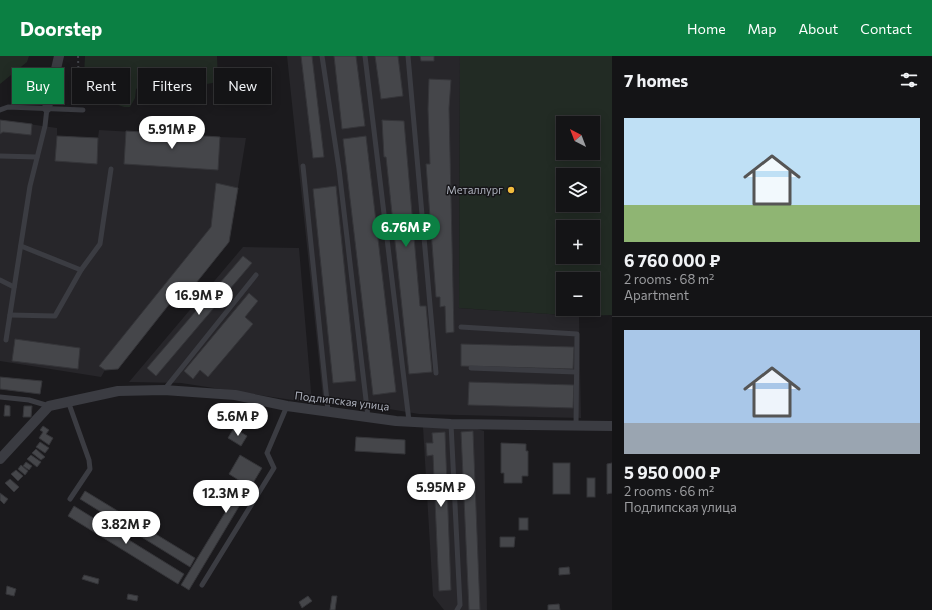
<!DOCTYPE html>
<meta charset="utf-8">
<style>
:root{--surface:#141416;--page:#212123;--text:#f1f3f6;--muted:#9d9ea1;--line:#333335;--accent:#0b8043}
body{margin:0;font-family:Commissioner,sans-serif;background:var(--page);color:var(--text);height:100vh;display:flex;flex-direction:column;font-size:15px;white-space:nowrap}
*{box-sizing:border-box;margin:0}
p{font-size:13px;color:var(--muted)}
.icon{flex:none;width:22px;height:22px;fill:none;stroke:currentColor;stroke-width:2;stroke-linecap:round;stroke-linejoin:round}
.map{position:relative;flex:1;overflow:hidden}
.details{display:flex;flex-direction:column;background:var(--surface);width:320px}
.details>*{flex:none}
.top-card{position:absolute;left:12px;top:12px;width:380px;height:36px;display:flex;gap:8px}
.needle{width:26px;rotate:318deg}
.tools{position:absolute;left:556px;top:60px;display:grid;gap:8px}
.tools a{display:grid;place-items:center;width:44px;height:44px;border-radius:0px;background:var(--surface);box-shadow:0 2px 10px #0003,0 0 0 1px var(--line);font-size:20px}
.price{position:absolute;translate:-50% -34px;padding:0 9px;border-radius:14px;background:#fff;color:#222;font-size:13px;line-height:26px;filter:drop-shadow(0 1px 2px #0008)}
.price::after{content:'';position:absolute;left:50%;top:24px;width:12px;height:9px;margin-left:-6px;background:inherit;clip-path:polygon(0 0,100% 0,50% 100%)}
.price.active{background:var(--accent);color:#fff}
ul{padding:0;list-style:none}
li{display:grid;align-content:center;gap:8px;height:212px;padding:0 12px}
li+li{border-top:1px solid var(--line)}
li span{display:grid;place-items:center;height:124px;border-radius:0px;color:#555}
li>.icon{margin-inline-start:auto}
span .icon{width:72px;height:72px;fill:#fffc;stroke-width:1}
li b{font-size:17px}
h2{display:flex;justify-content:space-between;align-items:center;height:48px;padding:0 12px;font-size:17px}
.chip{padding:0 14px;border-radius:0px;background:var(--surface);box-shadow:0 2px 10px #0003,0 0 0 1px var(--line);font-size:14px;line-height:36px}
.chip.active{background:var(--accent);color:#fff}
header{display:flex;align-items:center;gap:24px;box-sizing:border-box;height:56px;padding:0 20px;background:var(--accent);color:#fff}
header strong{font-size:19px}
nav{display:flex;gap:22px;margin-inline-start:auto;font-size:14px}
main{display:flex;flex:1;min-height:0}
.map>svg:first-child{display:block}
.built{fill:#27262a}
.green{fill:#222b24;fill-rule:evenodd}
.building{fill:#45464a;stroke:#353539}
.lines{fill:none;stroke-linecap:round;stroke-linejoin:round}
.path{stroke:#414349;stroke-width:2;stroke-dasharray:2 3;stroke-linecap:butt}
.service{stroke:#3b3c42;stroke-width:5}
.minor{stroke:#3b3c42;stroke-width:10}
.poi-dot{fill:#f2bc3d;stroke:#161518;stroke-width:1.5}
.labels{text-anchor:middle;stroke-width:3;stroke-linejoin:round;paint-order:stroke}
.poi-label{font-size:11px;fill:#adb1bc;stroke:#161518;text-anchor:end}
.street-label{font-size:11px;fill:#adb1bc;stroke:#161518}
</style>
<header>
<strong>Doorstep</strong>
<nav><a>Home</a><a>Map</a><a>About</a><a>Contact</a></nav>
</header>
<main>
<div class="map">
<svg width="612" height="554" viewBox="0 0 612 554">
<rect width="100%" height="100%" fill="#1b1a1d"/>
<g class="built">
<path d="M 287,0 L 460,0 L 459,252 L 579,260 L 581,362 L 419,358 L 323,342 Z"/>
<path d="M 0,64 L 57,72 L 57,80 L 98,82 L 99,74 L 220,81 L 246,82 L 229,186 L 180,247 L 174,243 L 118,313 L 105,314 L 101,321 L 0,305 Z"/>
<path d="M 243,191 L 299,192 L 312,347 L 181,327 L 129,326 Z"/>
<path d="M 423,371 L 474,372 L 484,375 L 487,554 L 444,554 L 433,540 Z"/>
</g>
<g class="green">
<path d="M 0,0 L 29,0 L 27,6 L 0,28 Z"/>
<path d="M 85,0 L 217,0 L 218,26 L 173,34 L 145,26 L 136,33 L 135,42 L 130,51 L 124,51 L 89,39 L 84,20 Z"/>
<path d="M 460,0 L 612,0 L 612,259 L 579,260 L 459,252 ZM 563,67 L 593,67 L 593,97 L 563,97 ZM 563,119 L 593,119 L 593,149 L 563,149 ZM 563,171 L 593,171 L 593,201 L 563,201 ZM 563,223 L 593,223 L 593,253 L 563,253 Z"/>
</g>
<g class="building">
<path d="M 301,0 L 312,0 L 324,101 L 313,102 Z"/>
<path d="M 334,0 L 356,0 L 365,70 L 342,73 Z"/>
<path d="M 375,0 L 398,0 L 403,40 L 381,43 Z"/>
<path d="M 420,0 L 434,0 L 434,5 L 421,5 Z"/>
<path d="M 429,23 L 451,24 L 449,52 L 454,276 L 446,277 L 445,250 L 440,251 L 440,241 L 436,241 L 426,108 L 430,108 L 428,53 Z"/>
<path d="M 0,64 L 32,68 L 31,79 L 3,76 L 0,78 Z"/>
<path d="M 382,64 L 404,65 L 420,250 L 426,250 L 432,316 L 409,318 L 386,101 L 384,101 Z"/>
<path d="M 126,75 L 220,81 L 218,114 L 124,108 Z"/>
<path d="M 57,80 L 98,82 L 97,108 L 55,105 Z"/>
<path d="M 366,80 L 396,336 L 373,339 L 343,83 Z"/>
<path d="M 216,127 L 238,132 L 229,186 L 180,247 L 174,242 L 118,313 L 105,314 L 99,310 L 211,171 Z"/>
<path d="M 336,130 L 356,325 L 333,327 L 313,133 Z"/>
<path d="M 243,200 L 252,207 L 156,320 L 147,312 Z"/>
<path d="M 249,237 L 258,245 L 245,261 L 253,268 L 208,321 L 200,314 L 193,323 L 184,315 Z"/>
<path d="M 15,283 L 80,292 L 78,313 L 12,305 Z"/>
<path d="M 461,288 L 574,291 L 573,313 L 461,310 Z"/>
<path d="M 0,321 L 42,325 L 40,338 L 0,333 Z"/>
<path d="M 469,326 L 574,329 L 573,352 L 468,349 Z"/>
<path d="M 5,349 L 10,350 L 10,360 L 4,360 Z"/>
<path d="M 24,350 L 32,350 L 31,361 L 23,361 Z"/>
<path d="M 43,370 L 49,374 L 46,378 L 53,382 L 49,389 L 39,382 L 43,376 L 40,374 Z"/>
<path d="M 234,372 L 247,380 L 241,390 L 228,382 Z"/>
<path d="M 473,375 L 480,554 L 469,554 L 461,376 Z"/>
<path d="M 445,376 L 451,534 L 439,535 L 433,399 L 427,400 L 426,387 L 433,387 L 432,377 Z"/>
<path d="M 356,381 L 405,384 L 405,398 L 355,395 Z"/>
<path d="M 40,386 L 49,392 L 45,397 L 36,391 Z"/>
<path d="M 501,387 L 526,388 L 526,395 L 528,395 L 528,420 L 522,420 L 522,427 L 504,427 L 504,417 L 501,417 Z"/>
<path d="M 36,393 L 45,401 L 41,404 L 32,397 Z"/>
<path d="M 31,399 L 41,406 L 37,411 L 27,403 Z"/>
<path d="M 240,399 L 262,412 L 189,534 L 181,529 L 243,427 L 229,418 Z"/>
<path d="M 26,406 L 32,410 L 29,414 L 23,410 Z"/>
<rect x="553" y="407" width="17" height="31"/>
<path d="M 612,407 L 612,437 L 607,438 L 607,408 Z"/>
<path d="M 21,409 L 28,415 L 25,419 L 18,413 Z"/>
<path d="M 16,414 L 23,420 L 18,425 L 11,418 Z"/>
<rect x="587" y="422" width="8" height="19"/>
<path d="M 10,423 L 19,431 L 14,436 L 5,427 Z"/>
<path d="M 85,435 L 195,502 L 190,511 L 80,443 Z"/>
<path d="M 0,437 L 8,443 L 4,448 L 0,444 Z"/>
<path d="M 74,450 L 184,518 L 178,528 L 68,460 Z"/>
<rect x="519" y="462" width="9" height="12"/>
<path d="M 500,481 L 515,481 L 514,491 L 500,491 Z"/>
<path d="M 569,511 L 570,518 L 559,519 L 559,512 Z"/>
<path d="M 84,519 L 99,523 L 98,528 L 82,523 Z"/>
<path d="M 7,530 L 16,533 L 14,540 L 6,538 Z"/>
<path d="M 128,538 L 138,540 L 137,545 L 127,543 Z"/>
<path d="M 308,540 L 312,545 L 302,552 L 299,546 Z"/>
<path d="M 332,540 L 337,540 L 335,554 L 330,554 Z"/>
<path d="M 559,548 L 560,554 L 548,554 L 548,549 Z"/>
</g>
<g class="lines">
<path class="path" d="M 73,45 L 79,37 L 78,0"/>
<g class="service">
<path d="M 322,0 L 339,113 L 368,361"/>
<path d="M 365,0 L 409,365"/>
<path d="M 408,0 L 436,317"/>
<path d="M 0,54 L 8,51 L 83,54"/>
<path d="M 0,100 L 37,101"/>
<path d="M 303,110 L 328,355"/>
<path d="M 21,190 L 81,214"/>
<path d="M 0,224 L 14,231"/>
<path d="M 10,259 L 55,260 L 81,214 L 100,188 L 111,113"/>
<path d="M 461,271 L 577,278 L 576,370"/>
<path d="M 6,284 L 30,130 L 45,70 L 47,52"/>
<path d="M 471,312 L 576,316"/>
<path d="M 164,334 L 256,219"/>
<path d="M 0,341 L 29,344 L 49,350"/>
<path d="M 68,345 L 89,404 L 90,413 L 70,443"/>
<path d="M 451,368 L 460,549 L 457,554"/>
<path d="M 202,529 L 274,412 L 267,397 L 287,350"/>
</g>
<g class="minor">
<path d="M 47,52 L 59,0"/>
<path d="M 0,403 L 49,350 L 118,335 L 164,334 L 235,339 L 287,350 L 396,365 L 451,368 L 612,370"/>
</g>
</g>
<circle class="poi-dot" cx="511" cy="134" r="4"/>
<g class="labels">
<g class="poi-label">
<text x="503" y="138">Металлург</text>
</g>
<g class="street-label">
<text transform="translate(342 345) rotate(7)" y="4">Подлипская улица</text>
</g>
</g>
</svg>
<div class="tools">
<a><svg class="needle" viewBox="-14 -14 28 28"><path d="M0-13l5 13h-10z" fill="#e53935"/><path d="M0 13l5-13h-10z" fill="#9d9ea1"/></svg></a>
<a><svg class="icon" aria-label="layers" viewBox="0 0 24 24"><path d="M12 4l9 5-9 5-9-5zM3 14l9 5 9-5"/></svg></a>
<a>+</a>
<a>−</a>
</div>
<b class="price" style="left:172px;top:94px">5.91M ₽</b>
<b class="price active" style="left:406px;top:192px">6.76M ₽</b>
<b class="price" style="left:199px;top:260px">16.9M ₽</b>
<b class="price" style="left:238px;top:381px">5.6M ₽</b>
<b class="price" style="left:441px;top:452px">5.95M ₽</b>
<b class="price" style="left:226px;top:458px">12.3M ₽</b>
<b class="price" style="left:126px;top:489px">3.82M ₽</b>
<div class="top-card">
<a class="chip active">Buy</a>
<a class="chip">Rent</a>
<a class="chip">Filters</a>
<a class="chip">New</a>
</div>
</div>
<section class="details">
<h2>7 homes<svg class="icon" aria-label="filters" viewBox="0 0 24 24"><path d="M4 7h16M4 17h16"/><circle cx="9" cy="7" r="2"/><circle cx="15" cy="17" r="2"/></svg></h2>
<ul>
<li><span style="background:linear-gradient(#bfe0f5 70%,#8fb573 0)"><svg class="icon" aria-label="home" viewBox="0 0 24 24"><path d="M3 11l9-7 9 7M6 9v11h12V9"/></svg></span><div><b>6 760 000 ₽</b><p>2 rooms · 68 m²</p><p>Apartment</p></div></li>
<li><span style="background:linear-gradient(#a9c7e8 75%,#9aa5b1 0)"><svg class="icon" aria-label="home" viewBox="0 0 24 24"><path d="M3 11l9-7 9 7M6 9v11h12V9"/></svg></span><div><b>5 950 000 ₽</b><p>2 rooms · 66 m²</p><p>Подлипская улица</p></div></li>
</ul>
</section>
</main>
